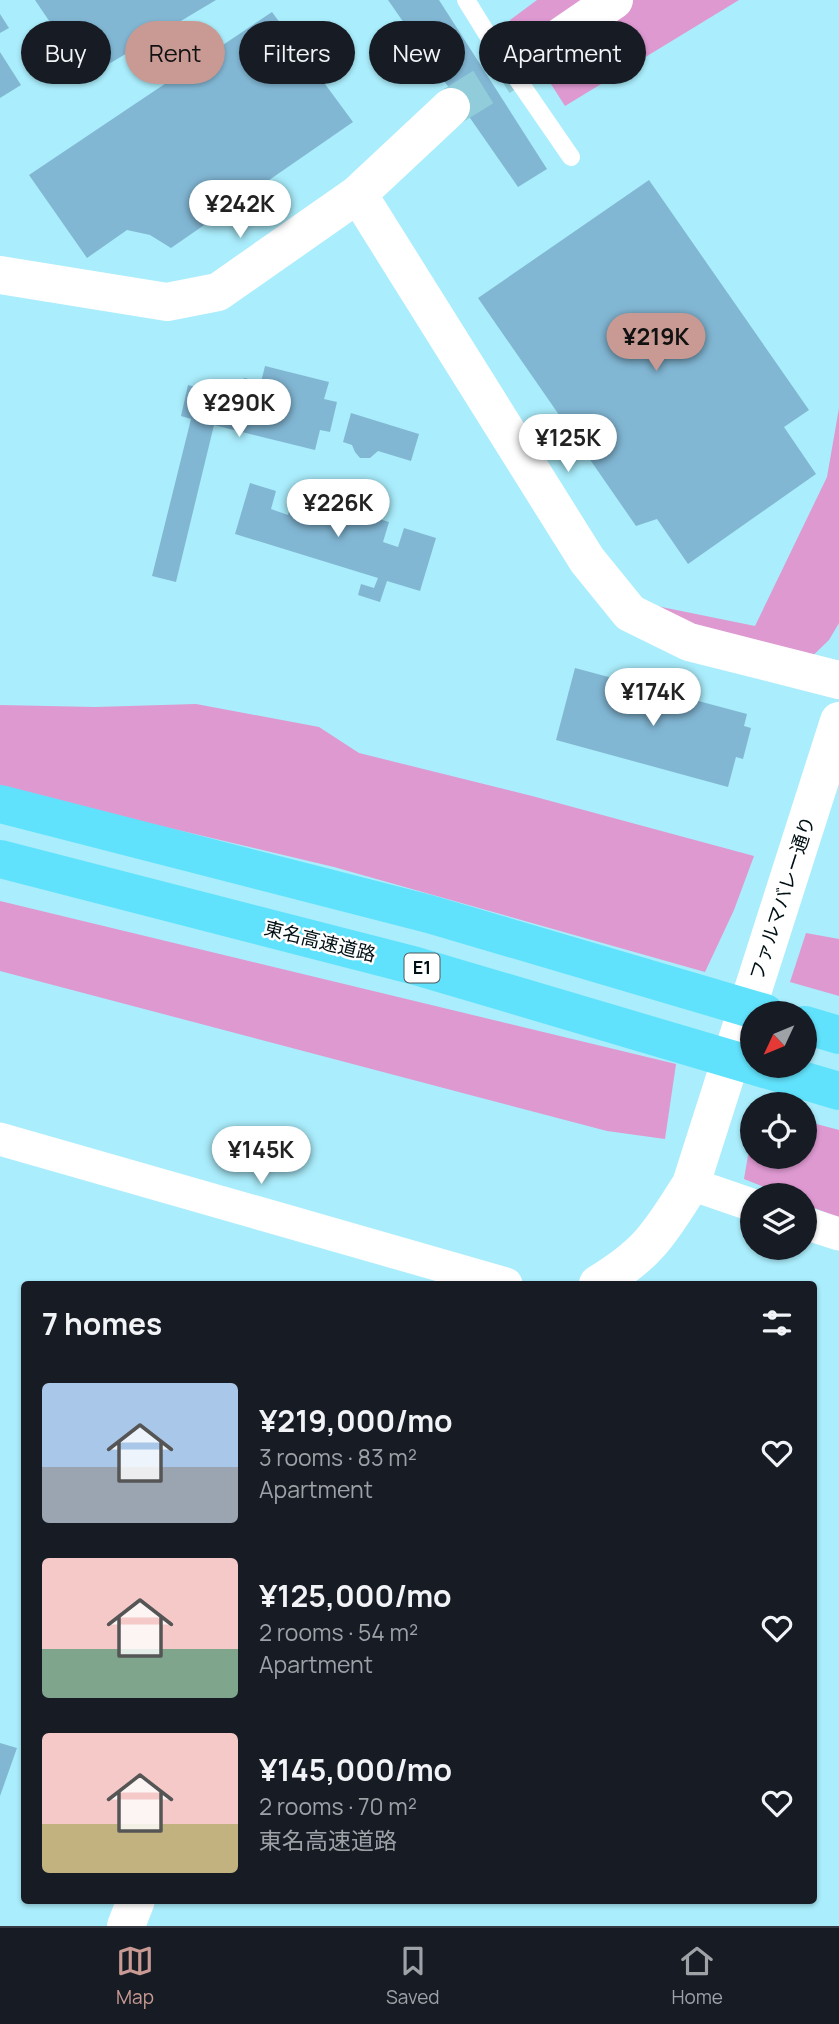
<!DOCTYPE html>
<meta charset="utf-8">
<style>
:root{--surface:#171b24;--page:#242831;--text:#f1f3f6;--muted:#9ea1a6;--line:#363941;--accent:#c89a93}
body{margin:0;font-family:Manrope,"Noto Sans JP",sans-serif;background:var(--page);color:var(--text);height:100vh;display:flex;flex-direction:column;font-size:26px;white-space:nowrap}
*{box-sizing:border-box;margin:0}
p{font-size:23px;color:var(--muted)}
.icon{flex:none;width:38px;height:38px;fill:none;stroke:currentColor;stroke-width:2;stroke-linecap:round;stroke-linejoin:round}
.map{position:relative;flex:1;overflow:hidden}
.details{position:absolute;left:21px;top:1281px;width:796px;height:623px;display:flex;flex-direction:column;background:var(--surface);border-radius:7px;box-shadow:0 2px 5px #0004}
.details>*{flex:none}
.guide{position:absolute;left:21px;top:21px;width:798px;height:63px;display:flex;gap:14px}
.needle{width:46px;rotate:226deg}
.tools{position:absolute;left:740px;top:1001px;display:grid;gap:14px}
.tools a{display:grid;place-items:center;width:77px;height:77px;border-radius:50%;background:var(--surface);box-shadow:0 2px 5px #0004;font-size:35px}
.price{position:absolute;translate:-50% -60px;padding:0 16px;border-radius:24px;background:#fff;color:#222;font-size:23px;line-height:46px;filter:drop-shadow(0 2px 4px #0008)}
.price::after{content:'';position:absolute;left:50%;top:42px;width:21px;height:16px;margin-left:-10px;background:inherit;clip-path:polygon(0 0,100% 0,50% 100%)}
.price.selected{background:var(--accent);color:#111}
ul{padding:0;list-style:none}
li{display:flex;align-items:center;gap:21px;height:175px;padding:0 21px}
li span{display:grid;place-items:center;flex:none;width:196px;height:140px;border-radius:7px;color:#555}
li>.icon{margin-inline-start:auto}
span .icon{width:84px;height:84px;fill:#fffc;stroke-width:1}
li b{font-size:30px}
h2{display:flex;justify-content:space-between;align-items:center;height:84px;padding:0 21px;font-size:30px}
.chip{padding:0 24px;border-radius:32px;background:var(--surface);box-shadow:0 2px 5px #0004;font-size:24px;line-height:63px}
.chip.selected{background:var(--accent);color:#111}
.tabs{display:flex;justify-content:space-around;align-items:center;height:98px;border-top:2px solid var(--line);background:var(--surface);font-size:19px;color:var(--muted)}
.tabs a{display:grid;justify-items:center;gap:4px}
.tabs .selected{color:var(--accent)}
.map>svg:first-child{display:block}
.green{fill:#de99d1}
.building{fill:#82b7d4}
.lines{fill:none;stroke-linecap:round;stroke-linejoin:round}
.secondary-tunnel{stroke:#90ccd9;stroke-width:38;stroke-dasharray:38 19;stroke-linecap:butt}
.lane{stroke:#fff;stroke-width:18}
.street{stroke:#fff;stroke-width:33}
.secondary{stroke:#fff;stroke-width:38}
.highway{stroke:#61e2fc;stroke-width:38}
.labels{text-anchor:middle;stroke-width:5;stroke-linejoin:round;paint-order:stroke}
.shield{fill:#fff;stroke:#4c585b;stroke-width:2}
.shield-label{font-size:18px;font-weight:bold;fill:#001015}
.street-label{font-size:19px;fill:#001015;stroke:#fff}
</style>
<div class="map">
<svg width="839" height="1926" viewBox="0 0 839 1926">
<rect width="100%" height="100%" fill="#aaedfc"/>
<g class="green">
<path d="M 537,0 L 739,0 L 565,106 L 510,20 Z"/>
<path d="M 839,408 L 839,623 L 829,640 L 802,666 L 637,602 L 755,626 L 827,477 Z"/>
<path d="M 196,704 L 319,727 L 359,753 L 532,796 L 754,856 L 734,910 L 705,972 L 334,867 L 0,788 L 0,705 L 95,707 Z"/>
<path d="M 0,901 L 676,1064 L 665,1139 L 607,1131 L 0,971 Z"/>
<path d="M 806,933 L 839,939 L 839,996 L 790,982 Z"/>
<path d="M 805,1121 L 839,1130 L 839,1218 L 805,1204 L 805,1195 L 784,1195 L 744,1179 L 752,1132 L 752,1157 L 805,1157 Z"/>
</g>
<g class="building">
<path d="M 35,0 L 216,0 L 87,77 Z"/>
<path d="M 388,0 L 439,0 L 547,169 L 518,187 Z"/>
<path d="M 272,12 L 353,122 L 171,248 L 150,235 L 127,230 L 87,258 L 29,175 Z"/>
<path d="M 0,14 L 9,28 L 0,33 Z"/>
<path d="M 0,52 L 21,85 L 0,98 Z"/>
<path d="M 649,180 L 809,410 L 784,427 L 816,474 L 688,564 L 657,519 L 636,526 L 478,298 Z"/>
<path d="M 265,366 L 329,382 L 324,399 L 337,402 L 330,432 L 320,430 L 315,450 L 214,425 L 176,582 L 152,576 L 191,419 L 181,416 L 188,385 L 199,388 L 200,385 L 240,395 L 244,378 L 261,382 Z"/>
<path d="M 351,413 L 419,434 L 411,461 L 378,451 L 370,458 L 360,458 L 355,452 L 352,445 L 343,442 Z"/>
<path d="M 250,483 L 276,491 L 271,509 L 288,515 L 295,493 L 389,522 L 383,542 L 398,547 L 404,528 L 436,538 L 420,591 L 387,581 L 380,602 L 358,595 L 361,584 L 374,588 L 378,578 L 235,534 Z"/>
<path d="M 575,668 L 747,714 L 744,726 L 751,728 L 743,759 L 736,757 L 728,787 L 556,740 Z"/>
<path d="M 0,1743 L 17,1748 L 0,1796 Z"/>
</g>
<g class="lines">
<path class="secondary-tunnel" d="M 451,107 L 522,63"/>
<path class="lane" d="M 466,0 L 492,42 L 571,157"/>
<g class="street">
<path d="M 0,1139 L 506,1284"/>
<path d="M 691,1184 L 752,1205"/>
<path d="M 805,1223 L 839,1234"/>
</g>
<g class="secondary">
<path d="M 522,63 L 614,0"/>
<path d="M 358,194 L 587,560 L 630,613 L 689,642 L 839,680"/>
<path d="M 0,275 L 167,302 L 218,292 L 358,194 L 451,107"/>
<path d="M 598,1284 C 616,1273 636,1259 650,1243 C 666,1225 678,1204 691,1184 L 839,721"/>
<path d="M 126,1926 L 136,1900"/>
</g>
<g class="highway">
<path d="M 0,804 L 429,914 L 765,1013"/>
<path d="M 0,859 L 416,966 L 839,1091"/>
<path d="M 805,1025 L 839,1035"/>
</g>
</g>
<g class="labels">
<rect class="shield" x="404.5" y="953.5" width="35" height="29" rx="5"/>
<g class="shield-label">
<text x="422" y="974">E1</text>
</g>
<g class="street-label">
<text transform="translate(782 898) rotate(-72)" y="7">ファルマバレー通り</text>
<text transform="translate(320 941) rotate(14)" y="7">東名高速道路</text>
</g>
</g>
</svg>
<div class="tools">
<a><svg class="needle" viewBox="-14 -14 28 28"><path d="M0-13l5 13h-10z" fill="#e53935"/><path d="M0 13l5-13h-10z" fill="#9ea1a6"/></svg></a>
<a><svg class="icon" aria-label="locate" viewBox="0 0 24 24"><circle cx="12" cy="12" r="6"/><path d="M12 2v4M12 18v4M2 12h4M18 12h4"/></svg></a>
<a><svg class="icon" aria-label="layers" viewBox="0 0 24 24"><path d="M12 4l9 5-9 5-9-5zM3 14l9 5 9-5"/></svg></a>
</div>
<b class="price" style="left:240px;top:240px">¥242K</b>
<b class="price selected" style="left:656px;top:373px">¥219K</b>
<b class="price" style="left:239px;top:439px">¥290K</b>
<b class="price" style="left:568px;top:474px">¥125K</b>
<b class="price" style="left:338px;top:539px">¥226K</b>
<b class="price" style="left:653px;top:728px">¥174K</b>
<b class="price" style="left:261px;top:1186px">¥145K</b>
<div class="guide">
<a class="chip">Buy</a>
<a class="chip selected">Rent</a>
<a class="chip">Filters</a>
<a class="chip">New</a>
<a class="chip">Apartment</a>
</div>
<section class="details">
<h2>7 homes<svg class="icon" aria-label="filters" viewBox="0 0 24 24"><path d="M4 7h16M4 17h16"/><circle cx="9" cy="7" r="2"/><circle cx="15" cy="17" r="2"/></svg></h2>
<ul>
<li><span style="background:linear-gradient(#a9c7e8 60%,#9aa5b1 0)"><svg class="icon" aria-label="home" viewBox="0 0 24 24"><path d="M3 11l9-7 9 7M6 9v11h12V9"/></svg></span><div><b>¥219,000/mo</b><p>3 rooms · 83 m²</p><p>Apartment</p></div><svg class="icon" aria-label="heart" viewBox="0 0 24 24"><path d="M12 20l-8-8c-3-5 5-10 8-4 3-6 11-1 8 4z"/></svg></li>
<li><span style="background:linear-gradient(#f6c9c9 65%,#7fa58c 0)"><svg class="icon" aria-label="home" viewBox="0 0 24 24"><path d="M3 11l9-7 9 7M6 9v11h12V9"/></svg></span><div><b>¥125,000/mo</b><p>2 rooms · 54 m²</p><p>Apartment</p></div><svg class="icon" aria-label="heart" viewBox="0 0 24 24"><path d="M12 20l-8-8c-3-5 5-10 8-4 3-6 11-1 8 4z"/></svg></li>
<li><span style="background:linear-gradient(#f6c9c9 65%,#c2b280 0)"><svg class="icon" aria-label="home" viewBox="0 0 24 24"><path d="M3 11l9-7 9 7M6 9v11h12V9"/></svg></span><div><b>¥145,000/mo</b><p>2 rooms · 70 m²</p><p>東名高速道路</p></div><svg class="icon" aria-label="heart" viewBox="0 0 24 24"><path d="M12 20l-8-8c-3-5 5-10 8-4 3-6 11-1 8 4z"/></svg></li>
</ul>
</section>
</div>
<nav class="tabs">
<a class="selected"><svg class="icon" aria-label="map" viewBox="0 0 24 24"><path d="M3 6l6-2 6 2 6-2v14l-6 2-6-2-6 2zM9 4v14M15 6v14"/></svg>Map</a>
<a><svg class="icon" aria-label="saved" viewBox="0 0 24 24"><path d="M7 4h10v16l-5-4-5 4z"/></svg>Saved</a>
<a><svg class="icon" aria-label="home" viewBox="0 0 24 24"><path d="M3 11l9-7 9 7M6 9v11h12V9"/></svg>Home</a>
</nav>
